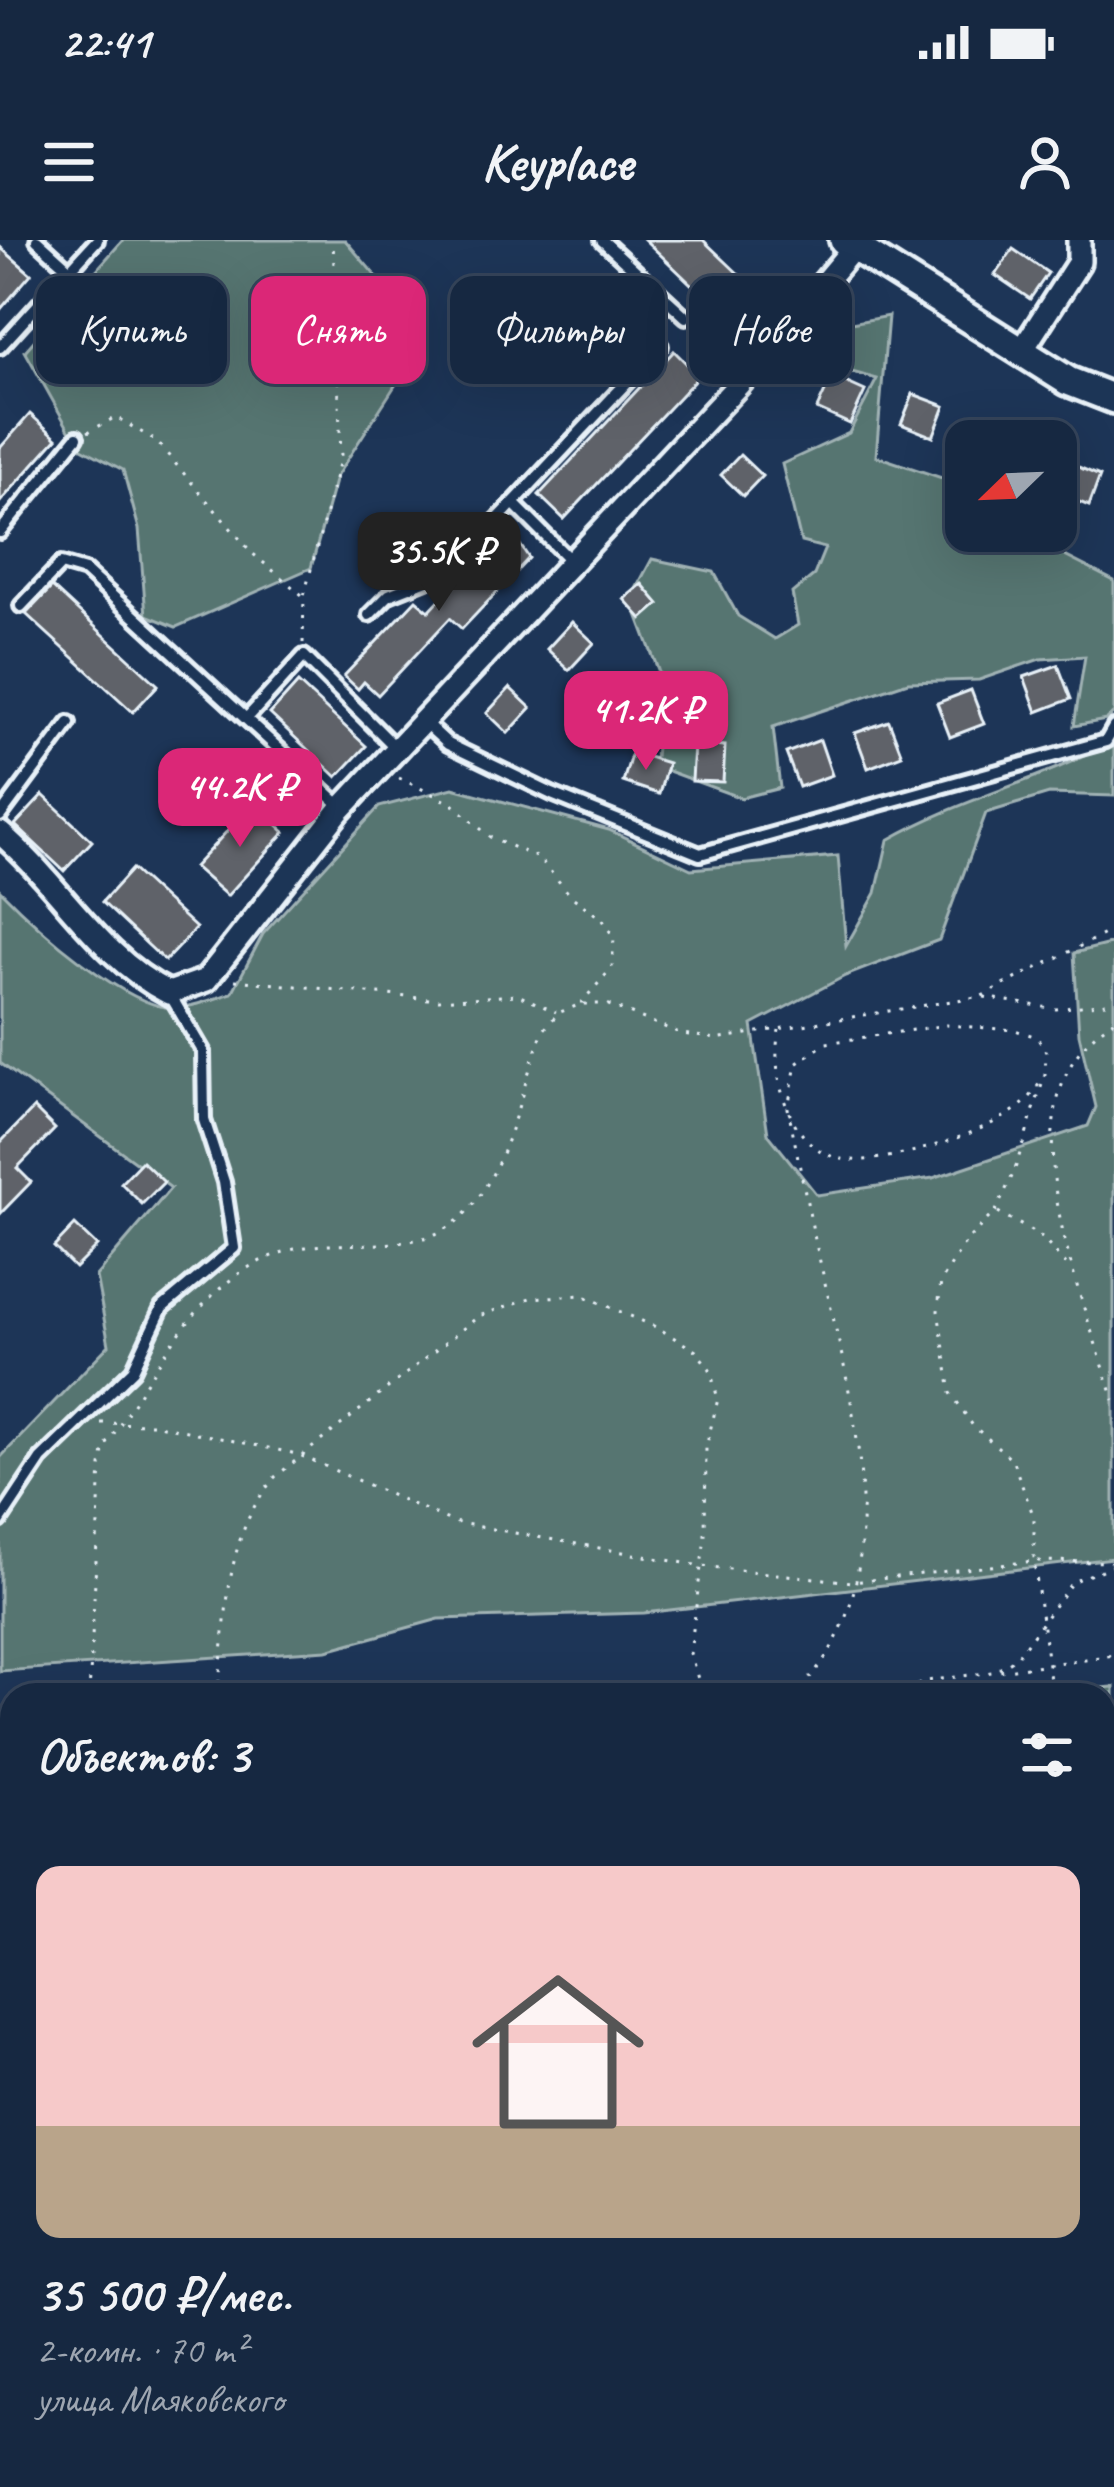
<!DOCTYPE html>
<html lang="ru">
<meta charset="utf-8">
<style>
:root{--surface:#162841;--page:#23344c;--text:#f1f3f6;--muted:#9ea6b1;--line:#35445a;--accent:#db2777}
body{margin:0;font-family:Caveat,sans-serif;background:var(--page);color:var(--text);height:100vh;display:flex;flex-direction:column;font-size:45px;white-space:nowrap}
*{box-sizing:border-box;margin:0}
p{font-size:39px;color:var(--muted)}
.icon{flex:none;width:66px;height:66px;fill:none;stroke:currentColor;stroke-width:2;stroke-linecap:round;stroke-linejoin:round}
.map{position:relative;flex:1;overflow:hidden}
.drawer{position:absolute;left:0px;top:1443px;width:1116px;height:804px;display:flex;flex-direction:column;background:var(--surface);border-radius:36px 36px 0 0;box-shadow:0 12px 48px #0002,0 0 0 3px var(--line)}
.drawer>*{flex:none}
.banner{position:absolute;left:36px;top:36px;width:1044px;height:108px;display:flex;gap:24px}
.needle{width:78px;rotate:247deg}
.controls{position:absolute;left:945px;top:180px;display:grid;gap:24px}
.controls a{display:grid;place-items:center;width:132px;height:132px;border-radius:24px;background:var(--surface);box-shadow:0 12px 48px #0002,0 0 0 3px var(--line);font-size:60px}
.price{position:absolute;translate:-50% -102px;padding:0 27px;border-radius:24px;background:var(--accent);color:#fff;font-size:39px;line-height:78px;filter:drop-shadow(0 3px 6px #0008)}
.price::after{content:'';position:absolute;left:50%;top:72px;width:36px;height:27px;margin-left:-18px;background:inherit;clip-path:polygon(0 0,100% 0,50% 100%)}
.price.on{background:#222;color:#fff}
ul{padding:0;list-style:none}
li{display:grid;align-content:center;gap:24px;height:636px;padding:0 36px}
li span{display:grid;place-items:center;height:372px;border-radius:24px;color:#555}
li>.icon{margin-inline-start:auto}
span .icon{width:216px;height:216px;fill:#fffc;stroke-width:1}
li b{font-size:51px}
h2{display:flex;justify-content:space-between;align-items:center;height:144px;padding:0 36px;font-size:51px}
.pill{padding:0 42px;border-radius:24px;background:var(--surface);box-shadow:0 12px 48px #0002,0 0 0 3px var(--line);font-size:42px;line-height:108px}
.pill.on{background:var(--accent);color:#fff}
.status{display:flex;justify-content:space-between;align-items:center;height:84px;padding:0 60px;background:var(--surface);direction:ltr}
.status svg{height:33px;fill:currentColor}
header{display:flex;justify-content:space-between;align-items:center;height:156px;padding:0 36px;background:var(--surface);font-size:54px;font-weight:600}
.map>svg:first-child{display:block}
.green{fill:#577471;stroke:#a0b2b4;stroke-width:3}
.building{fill:#5e6269;stroke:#e8f1f8;stroke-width:3}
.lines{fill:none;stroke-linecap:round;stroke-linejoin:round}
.service-casing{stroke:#e8f1f8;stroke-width:20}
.minor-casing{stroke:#e8f1f8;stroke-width:30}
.tertiary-casing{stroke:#e8f1f8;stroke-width:36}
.path{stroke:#e8f1f8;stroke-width:3;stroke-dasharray:3 9;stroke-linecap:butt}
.service{stroke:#1d3557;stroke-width:10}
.minor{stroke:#1d3557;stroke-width:21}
.tertiary{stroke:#1d3557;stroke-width:27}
</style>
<div class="status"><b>22:41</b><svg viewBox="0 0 49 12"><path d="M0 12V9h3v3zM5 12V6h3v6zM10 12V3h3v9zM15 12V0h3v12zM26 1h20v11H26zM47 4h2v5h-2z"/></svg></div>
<header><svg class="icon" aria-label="menu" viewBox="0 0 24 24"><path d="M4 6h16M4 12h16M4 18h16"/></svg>Keyplace<svg class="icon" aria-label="person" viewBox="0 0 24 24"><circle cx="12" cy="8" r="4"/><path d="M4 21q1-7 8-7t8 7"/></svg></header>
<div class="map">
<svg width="1114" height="2247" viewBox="0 0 1114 2247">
<rect width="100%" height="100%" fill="#1d3557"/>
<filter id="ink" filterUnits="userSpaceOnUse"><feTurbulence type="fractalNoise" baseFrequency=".00833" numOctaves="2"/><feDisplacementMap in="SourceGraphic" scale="24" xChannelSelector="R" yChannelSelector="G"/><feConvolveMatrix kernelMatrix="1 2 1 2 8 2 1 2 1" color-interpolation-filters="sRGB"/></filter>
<g filter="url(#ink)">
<g class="green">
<path d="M 123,0 L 345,0 L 410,76 L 418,110 L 336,237 L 311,328 L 176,387 L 146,375 L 139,289 L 123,230 L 78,206 L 25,111 Z"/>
<path d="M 888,76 L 876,216 L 966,246 L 966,291 L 1044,291 L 1065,316 L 1114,341 L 1114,473 L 1106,480 L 1074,486 L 1085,416 L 1040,419 L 979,440 L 908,442 L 773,487 L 780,548 L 741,558 L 654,526 L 663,443 L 631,358 L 652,319 L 714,332 L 738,376 L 775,399 L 798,385 L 792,353 L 814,335 L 825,308 L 801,302 L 782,224 L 849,193 L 877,139 L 780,112 L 841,85 Z"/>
<path d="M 1114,501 L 1114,556 L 1049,554 L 986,573 L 939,700 L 845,736 L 752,785 L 768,894 L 817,955 L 933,938 L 1088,886 L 1096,867 L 1079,794 L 1074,713 L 1114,703 L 1114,1318 L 644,1373 L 439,1379 L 327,1410 L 0,1431 L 0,1218 L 109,1105 L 96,1036 L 171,948 L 0,823 L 0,650 C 33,684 128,771 177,768 C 195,767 215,758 232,753 L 263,694 L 379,567 L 453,548 L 609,590 L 691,629 L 838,616 L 846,706 L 876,653 L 888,600 C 964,557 1039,542 1114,501 Z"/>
<path d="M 1114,1447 L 1114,2247 L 0,2247 L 0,1681 L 12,1677 L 12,2235 L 1104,2235 L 1104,1455 L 1023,1455 Z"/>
</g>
<g class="building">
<path d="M 645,0 L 703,0 L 765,59 L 737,88 Z"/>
<path d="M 0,7 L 31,34 L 0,70 Z"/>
<path d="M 1013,9 L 1048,33 L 1030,59 L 995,35 Z"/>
<path d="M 674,111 L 699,136 L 564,279 L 539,255 Z"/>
<path d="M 832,136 L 865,151 L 850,184 L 817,169 Z"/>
<path d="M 913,154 L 945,166 L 933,197 L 901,184 Z"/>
<path d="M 30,174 L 57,198 L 0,262 L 0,208 Z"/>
<path d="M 740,215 L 762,236 L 743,256 L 721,235 Z"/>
<path d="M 1069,223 L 1100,236 L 1089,266 L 1057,253 Z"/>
<path d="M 508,287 L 529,318 L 462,389 L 450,378 L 378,455 L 364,442 L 358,449 L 344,436 L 416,360 L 429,371 Z"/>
<path d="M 642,344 L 659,364 L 642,379 L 624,359 Z"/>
<path d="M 52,347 L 158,445 L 133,472 L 26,374 Z"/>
<path d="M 572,382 L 594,403 L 569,430 L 547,409 Z"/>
<path d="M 1058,425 L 1071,459 L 1037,472 L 1024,437 Z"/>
<path d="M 298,443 L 366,506 L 337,537 L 270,474 Z"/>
<path d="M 510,448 L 531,468 L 508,493 L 487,473 Z"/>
<path d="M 971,450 L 984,484 L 950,497 L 937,463 Z"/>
<path d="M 889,481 L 902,515 L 868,528 L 855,493 Z"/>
<path d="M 820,500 L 832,535 L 799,547 L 786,513 Z"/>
<path d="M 694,504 L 725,506 L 723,542 L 692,541 Z"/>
<path d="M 632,512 L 668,523 L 659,554 L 623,542 Z"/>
<path d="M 43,555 L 92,601 L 64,631 L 15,585 Z"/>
<path d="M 253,563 L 285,592 L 227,656 L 194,627 Z"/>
<path d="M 132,629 L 196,688 L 165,721 L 102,662 Z"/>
<path d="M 34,868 L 55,889 L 17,928 L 31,942 L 0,974 L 0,903 Z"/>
<path d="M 142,921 L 164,942 L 142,964 L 121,943 Z"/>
<path d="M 75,985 L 97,1006 L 75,1028 L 54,1007 Z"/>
</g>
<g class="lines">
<g class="service-casing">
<g id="service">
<path d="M 37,0 L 70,30"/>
<path d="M 602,0 L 686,77"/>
<path d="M 0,107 L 97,0"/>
<path d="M 514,264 L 571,321"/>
<path d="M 0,292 L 77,197"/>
<path d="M 21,366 L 61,324 L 85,331 L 343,568"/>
<path d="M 369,375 L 389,355 L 449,331 L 661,106"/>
<path d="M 248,477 L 304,416 L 398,510"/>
<path d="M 424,482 L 448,504 L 552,554 L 700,614 L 1106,501 L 1114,487"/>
<path d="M 0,576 L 69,483"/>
<path d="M 0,1281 L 41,1219 L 133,1130 L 162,1068 L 234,1008 L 224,942 L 204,880 L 203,811 L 169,753"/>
</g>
</g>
<g class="minor-casing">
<g id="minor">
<path d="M 1021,112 L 1079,22 L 1079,0"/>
<path d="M 0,593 C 59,643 99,718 169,753 L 206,740 L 339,571 L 739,144 L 855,6"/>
</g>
</g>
<g class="tertiary-casing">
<path id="tertiary" d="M 844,0 L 1068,141 L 1114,159"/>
</g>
<g class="path">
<path d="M 88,192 L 116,177 L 156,201 L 252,313 L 302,355"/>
<path d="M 303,403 L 304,356 L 341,216 L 333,0"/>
<path d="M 399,538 L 453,564 L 490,597 L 540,619 L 571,656 L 603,680 L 614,698 L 612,728 L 581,763"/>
<path d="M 235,740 L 439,760 L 518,755 L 556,772"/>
<path d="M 984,757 L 1056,769 L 1114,762"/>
<path d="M 1114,780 C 993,856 1082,1054 1114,1160"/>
<path d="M 779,790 C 770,835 789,910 842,919 C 883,927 993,892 1024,863 C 1031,858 1036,848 1041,841"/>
<path d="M 998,972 L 1040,996 L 1069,1028"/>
<path d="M 101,1183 L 153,1184 L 297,1214 L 453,1282 L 701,1326 L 853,1342 L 1034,1321 L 1114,1322"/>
<path d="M 999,1429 L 1016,1418 L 1072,1342 L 1114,1325"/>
<path d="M 89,1455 L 101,1226 L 105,1207 C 157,1132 203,1022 306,1007 C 353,1000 418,1014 457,981 C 508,938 519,850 543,791 L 558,773 L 581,764 L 606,764 L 682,794 L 716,799 L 982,756 L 1114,689"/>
<path d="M 217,1455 C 229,1377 221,1300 275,1237 L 479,1076 L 530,1058 L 582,1055 L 658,1088 L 696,1111 L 710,1129 L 718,1159 L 706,1207 L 705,1296 L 690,1413 L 703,1455"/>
<path d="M 792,1455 C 909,1355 851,1156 822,1030 C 809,976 799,922 788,868 L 796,824 L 826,803 L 946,785 L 1015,790 L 1037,797 L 1046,812 L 1045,835 L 1014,932 L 996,971 L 967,1000 L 941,1041 L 938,1071 L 951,1153 L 973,1186 L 1012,1219 L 1034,1277 L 1034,1321 L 1052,1455"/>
<path d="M 896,1455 L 927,1441 L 1114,1415"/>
<path d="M 0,1630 L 12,1626"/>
<path d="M 1104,1891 L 1114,1883"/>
<path d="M 0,1996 L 12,1998"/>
<path d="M 1104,2147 L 1114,2142"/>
<path d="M 0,2152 L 12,2147"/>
<path d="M 434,2235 L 436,2247"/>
<path d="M 642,2235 L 691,2247"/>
<path d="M 706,2235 L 707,2247"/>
<path d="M 929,2247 L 948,2235"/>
</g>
<use href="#service" class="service"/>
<use href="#minor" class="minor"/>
<use href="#tertiary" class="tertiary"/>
</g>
</g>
</svg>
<div class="controls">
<a><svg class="needle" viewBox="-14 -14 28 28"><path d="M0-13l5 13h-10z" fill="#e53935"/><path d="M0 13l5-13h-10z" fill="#9ea6b1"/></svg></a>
</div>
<b class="price on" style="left:439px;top:374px">35.5K ₽</b>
<b class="price" style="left:646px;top:533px">41.2K ₽</b>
<b class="price" style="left:240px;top:610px">44.2K ₽</b>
<div class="banner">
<a class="pill">Купить</a>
<a class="pill on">Снять</a>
<a class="pill">Фильтры</a>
<a class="pill">Новое</a>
</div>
<section class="drawer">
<h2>Объектов: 3<svg class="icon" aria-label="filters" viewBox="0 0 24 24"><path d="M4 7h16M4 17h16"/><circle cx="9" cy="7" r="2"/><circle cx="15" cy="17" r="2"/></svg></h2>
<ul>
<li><span style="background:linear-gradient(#f6c9c9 70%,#b9a48a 0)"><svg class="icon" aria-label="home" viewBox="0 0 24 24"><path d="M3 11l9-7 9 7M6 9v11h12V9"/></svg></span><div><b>35 500 ₽/мес.</b><p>2-комн. · 70 m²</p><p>улица Маяковского</p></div></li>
</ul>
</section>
</div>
